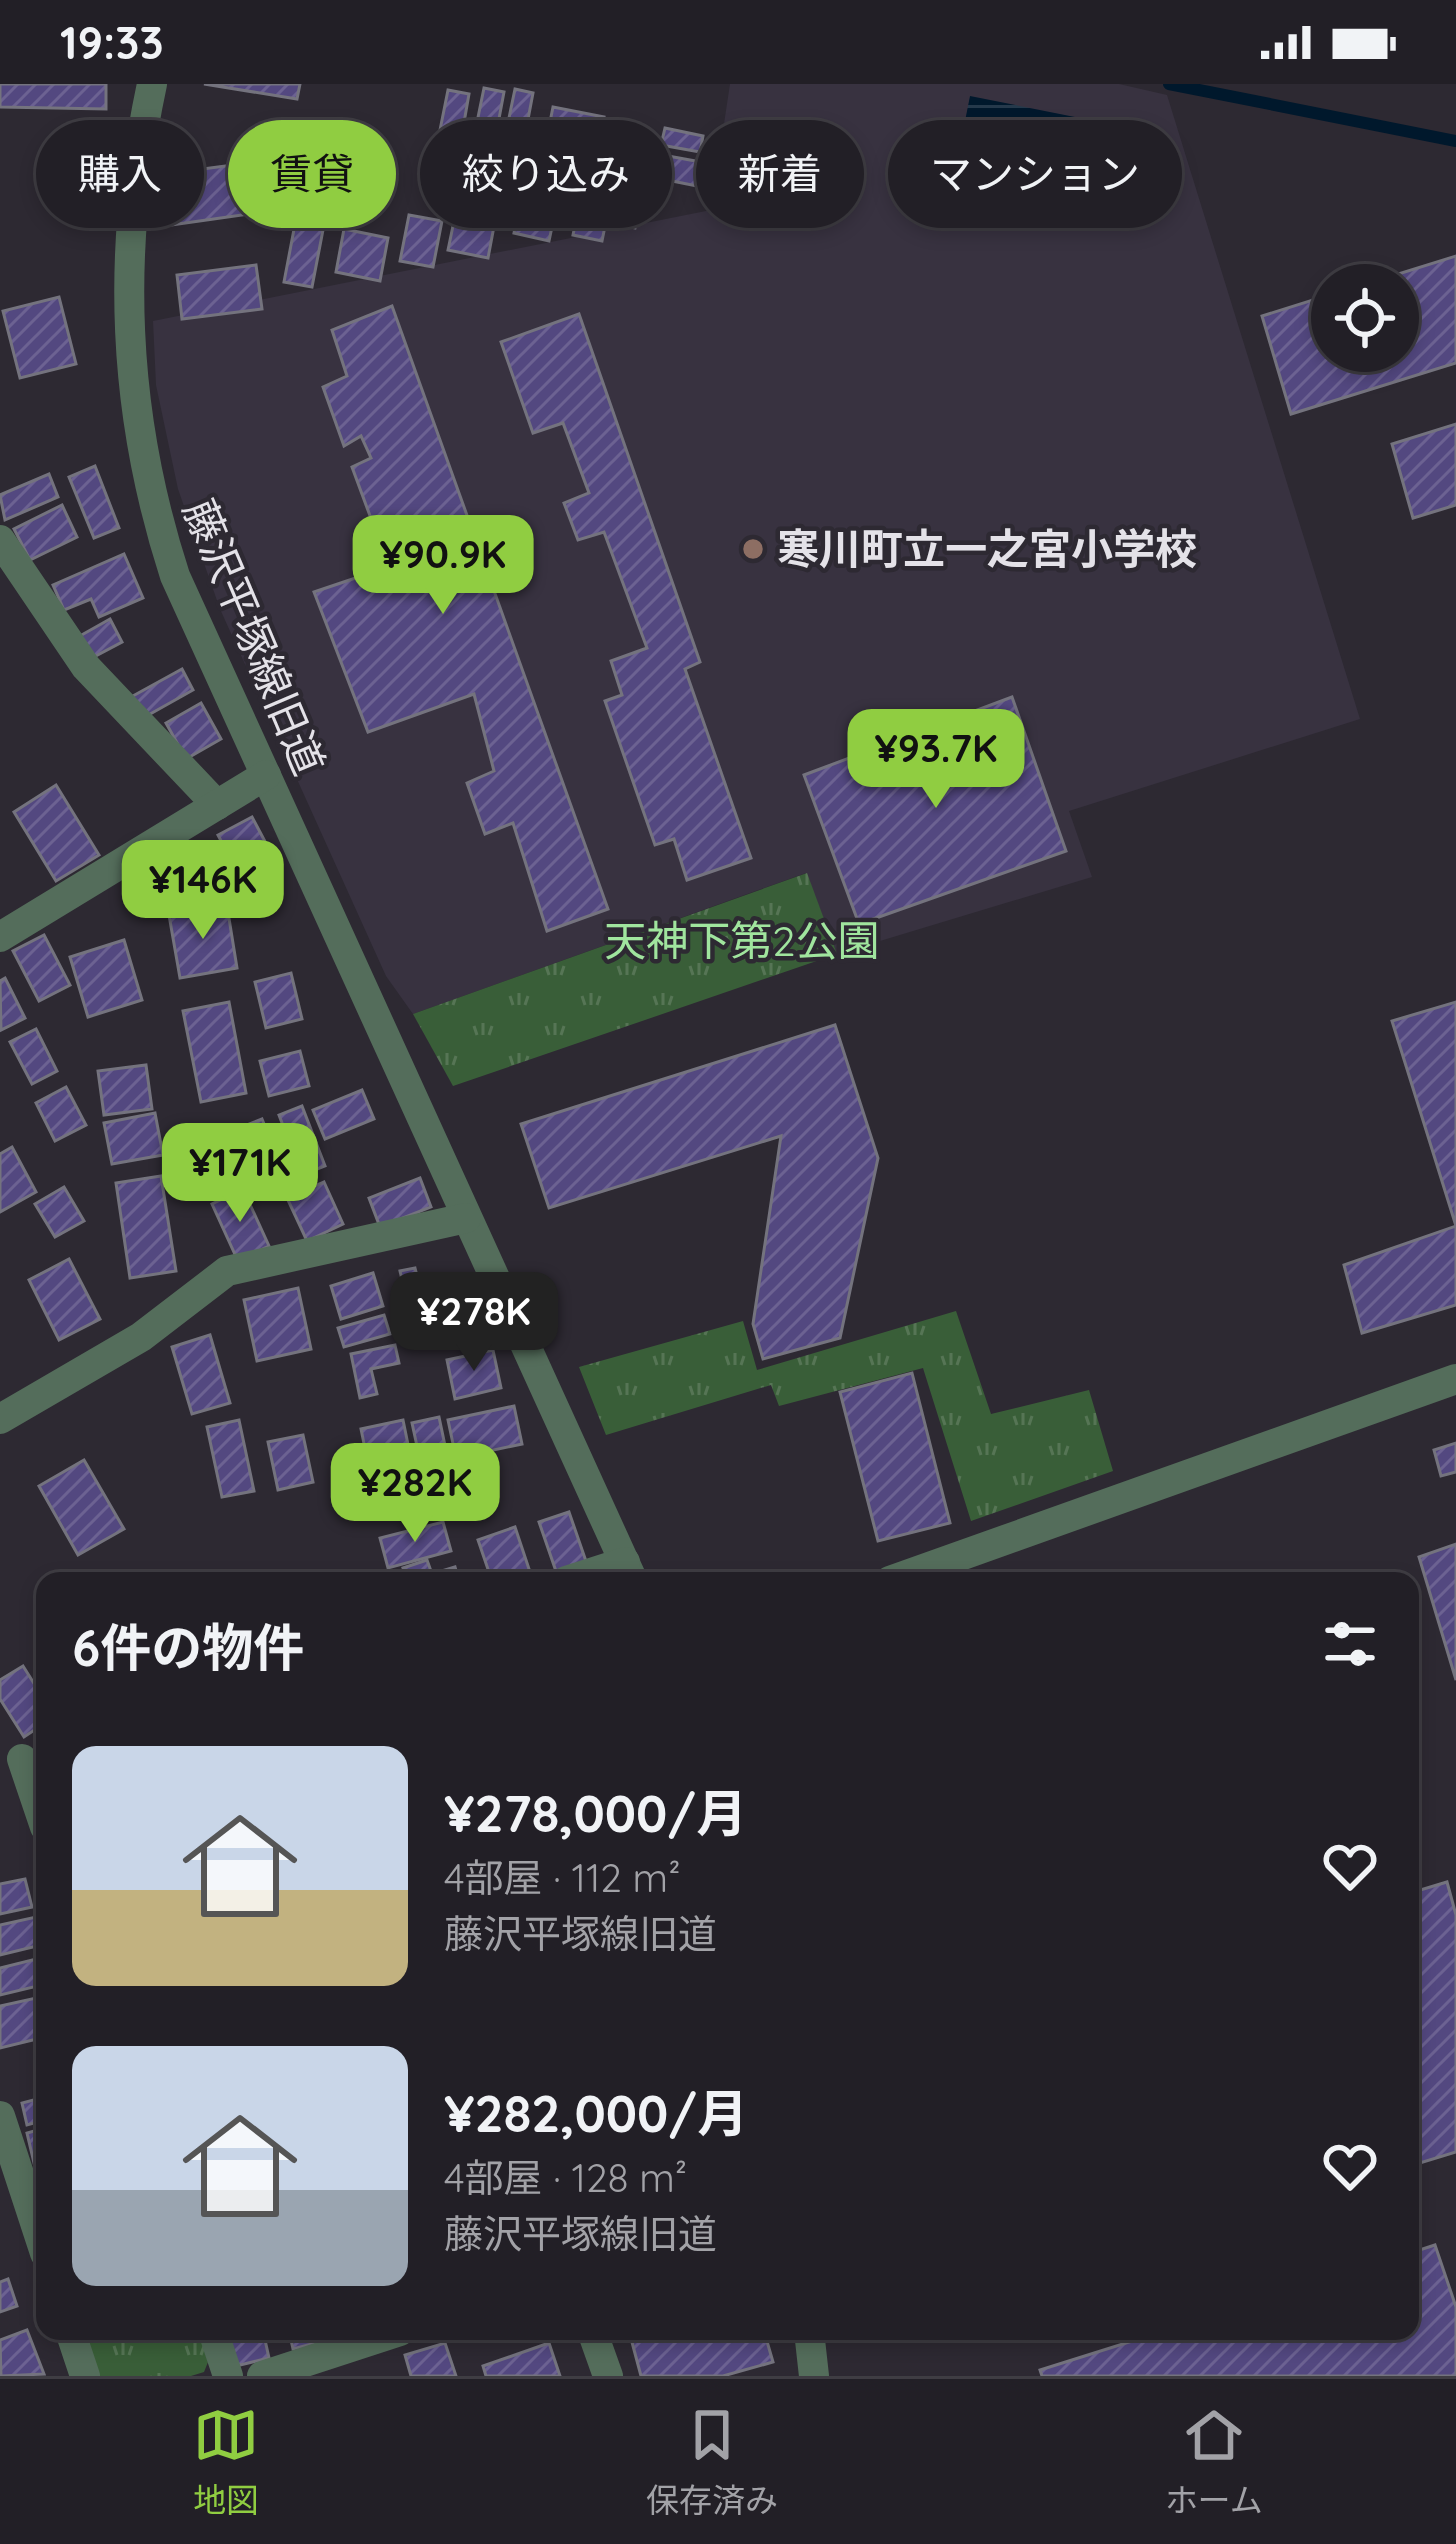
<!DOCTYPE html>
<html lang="ja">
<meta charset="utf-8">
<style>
:root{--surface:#221f26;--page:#2e2c32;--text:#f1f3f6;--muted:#a2a2a7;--line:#3f3d43;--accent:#90cd41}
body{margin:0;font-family:Quicksand,"Noto Sans JP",sans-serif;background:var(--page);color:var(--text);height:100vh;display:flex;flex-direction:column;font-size:45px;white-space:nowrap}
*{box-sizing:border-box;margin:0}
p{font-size:39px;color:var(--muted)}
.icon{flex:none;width:66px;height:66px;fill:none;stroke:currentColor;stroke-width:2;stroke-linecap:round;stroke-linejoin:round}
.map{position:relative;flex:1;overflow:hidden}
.sheet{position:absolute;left:36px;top:1488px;width:1383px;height:768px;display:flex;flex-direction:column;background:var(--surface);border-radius:24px;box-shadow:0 6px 18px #0003,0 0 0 3px var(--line)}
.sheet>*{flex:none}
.hud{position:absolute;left:36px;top:36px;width:1386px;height:108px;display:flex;gap:24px}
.controls{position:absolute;left:1311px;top:180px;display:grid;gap:24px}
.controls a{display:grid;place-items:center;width:108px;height:108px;border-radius:50%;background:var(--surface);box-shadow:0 6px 18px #0003,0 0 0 3px var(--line);font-size:60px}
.price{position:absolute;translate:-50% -102px;padding:0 27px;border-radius:24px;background:var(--accent);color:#111;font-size:39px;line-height:78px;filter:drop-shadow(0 3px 6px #0008)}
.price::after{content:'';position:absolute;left:50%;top:72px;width:36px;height:27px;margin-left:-18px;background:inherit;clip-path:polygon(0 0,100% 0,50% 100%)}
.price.on{background:#222;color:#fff}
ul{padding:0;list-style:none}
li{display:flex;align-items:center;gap:36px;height:300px;padding:0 36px}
li span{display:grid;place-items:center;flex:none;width:336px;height:240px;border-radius:24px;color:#555}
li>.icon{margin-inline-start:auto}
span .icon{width:144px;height:144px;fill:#fffc;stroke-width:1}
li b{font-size:51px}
h2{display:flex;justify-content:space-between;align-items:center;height:144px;padding:0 36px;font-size:51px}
.pill{padding:0 42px;border-radius:54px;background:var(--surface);box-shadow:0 6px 18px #0003,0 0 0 3px var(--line);font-size:42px;line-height:108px}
.pill.on{background:var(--accent);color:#111}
.status{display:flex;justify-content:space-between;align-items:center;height:84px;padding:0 60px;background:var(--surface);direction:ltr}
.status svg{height:33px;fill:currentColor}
.tab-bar{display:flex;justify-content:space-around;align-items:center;height:168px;border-top:3px solid var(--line);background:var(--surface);font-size:33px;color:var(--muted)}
.tab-bar a{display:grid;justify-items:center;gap:6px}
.tab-bar .on{color:var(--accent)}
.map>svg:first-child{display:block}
.built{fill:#383240}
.park{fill:url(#park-tufts)}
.water{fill:url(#water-rules)}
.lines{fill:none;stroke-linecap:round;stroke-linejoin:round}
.stream{stroke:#00182c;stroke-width:12}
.building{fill:url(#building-hatch);stroke:#74737e;stroke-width:3}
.minor{stroke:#546d5b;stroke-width:30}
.education-dot{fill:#8d6e63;stroke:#2d2932;stroke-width:4.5}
.labels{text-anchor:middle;stroke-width:9;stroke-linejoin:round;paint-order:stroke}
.poi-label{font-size:42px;font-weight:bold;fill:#e4e2e8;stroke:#2d2932;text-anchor:start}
.street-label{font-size:42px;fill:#e4e2e8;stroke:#2d2932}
.park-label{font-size:42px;fill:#a0e59e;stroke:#2d2932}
</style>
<div class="status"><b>19:33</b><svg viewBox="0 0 49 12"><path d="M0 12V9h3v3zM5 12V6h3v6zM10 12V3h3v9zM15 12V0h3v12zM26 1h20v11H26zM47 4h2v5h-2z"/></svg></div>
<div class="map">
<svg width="1456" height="2292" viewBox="0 0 1456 2292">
<defs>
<pattern id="park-tufts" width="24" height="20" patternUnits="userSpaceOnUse" patternTransform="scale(3)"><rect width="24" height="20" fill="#395e38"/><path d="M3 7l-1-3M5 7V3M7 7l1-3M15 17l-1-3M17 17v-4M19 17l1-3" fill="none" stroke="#567555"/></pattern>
<pattern id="water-rules" width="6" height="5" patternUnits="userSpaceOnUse" patternTransform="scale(3)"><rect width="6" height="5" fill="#00182c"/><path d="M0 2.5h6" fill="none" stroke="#25394b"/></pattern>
<pattern id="building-hatch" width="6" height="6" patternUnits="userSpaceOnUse" patternTransform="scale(3)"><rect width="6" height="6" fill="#534880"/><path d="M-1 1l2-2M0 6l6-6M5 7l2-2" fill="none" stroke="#6c6292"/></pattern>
</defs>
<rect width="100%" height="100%" fill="#2d2932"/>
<path class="built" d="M 730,0 L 1119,0 L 1167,11 L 1360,635 L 1069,727 L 1092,793 L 837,870 L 806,789 L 413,930 L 386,892 L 220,525 L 178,405 L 156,301 L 153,237 L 711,126 Z"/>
<g class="park">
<path d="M 807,789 L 837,870 L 453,1002 L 413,930 Z"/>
<path d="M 956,1227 L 991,1330 L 1089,1306 L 1113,1387 L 971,1437 L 923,1284 L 779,1322 L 771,1301 L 606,1351 L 579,1283 L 743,1237 L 757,1286 Z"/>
<path d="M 84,2247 L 198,2247 L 208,2278 L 204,2288 L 191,2292 L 99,2292 Z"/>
</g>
<path class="water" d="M 970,12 L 1110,40 L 1101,85 L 961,57 Z"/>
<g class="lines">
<path class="stream" d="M 1169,0 L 1456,57"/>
</g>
<g class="building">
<path d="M 0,0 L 106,0 L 106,25 L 0,23 Z"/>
<path d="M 204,0 L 300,0 L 297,15 Z"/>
<path d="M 484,4 L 504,8 L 495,56 L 474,53 Z"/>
<path d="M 515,5 L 533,9 L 523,62 L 504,58 Z"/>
<path d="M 448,6 L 469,10 L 462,50 L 440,46 Z"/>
<path d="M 553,23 L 604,33 L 596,73 L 545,63 Z"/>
<path d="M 613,35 L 633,39 L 630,58 L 609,54 Z"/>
<path d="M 665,44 L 703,52 L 700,68 L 661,61 Z"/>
<path d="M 323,51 L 367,60 L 353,132 L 309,123 Z"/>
<path d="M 646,68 L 712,80 L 707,104 L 642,91 Z"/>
<path d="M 264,77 L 270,127 L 171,141 L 164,90 Z"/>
<path d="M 523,103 L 559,110 L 549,157 L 514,149 Z"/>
<path d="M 582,107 L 611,113 L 602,157 L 573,151 Z"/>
<path d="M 460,108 L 499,116 L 488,174 L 448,166 Z"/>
<path d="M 621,116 L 640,120 L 635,144 L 617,140 Z"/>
<path d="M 409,131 L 442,137 L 433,183 L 400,177 Z"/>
<path d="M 295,140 L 323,146 L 312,203 L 284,198 Z"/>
<path d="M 344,145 L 388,154 L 380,197 L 336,188 Z"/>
<path d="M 1456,172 L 1456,279 L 1291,330 L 1262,232 L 1332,210 L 1332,267 L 1398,267 L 1398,201 L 1363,201 Z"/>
<path d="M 256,181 L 262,225 L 182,235 L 177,191 Z"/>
<path d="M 59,213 L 76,280 L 20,294 L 3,227 Z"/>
<path d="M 392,222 L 608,825 L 547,847 L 513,739 L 485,750 L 467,699 L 494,687 L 474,610 L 368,648 L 314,508 L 412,475 L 408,457 L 383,467 L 352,383 L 371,374 L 361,352 L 344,362 L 323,303 L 347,292 L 332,246 Z"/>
<path d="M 579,230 L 700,578 L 685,585 L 751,774 L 687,796 L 674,755 L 655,761 L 605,617 L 622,611 L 611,577 L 647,564 L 604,448 L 578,456 L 564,419 L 589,409 L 563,339 L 533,349 L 501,258 Z"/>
<path d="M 1456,340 L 1456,421 L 1413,434 L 1392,360 Z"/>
<path d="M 95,382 L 119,444 L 94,454 L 69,393 Z"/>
<path d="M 49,390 L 58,413 L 5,436 L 0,411 Z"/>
<path d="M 62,421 L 77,453 L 30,476 L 14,445 Z"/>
<path d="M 124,470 L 143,514 L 99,533 L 91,515 L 64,526 L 53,501 Z"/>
<path d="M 110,535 L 122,558 L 90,575 L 78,553 Z"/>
<path d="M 182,585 L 193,606 L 143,634 L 131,613 Z"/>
<path d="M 1012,613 L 1066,767 L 859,840 L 804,691 Z"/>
<path d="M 201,619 L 221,655 L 186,675 L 166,639 Z"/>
<path d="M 56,701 L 99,771 L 56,797 L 14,728 Z"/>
<path d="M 252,733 L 279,784 L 245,802 L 218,751 Z"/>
<path d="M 203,764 L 218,799 L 168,820 L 153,784 Z"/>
<path d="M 227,822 L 237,884 L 180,894 L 169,831 Z"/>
<path d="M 44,851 L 70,901 L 39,917 L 13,867 Z"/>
<path d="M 124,856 L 142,916 L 88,933 L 70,873 Z"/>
<path d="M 291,889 L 302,935 L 266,944 L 255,898 Z"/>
<path d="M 5,894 L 25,934 L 1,946 L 0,897 Z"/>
<path d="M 229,918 L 246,1009 L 201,1018 L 183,927 Z"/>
<path d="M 1456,918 L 1456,1142 L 1392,937 Z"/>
<path d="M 835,941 L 878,1074 L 840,1254 L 763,1275 L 753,1240 L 781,1052 L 549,1124 L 521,1040 Z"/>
<path d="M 36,945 L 57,987 L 32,1000 L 10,958 Z"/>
<path d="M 300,967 L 309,1002 L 269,1012 L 260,977 Z"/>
<path d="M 146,981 L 152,1025 L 104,1031 L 98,987 Z"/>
<path d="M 66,1003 L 86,1041 L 55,1057 L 36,1019 Z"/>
<path d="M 362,1006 L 374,1035 L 325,1055 L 313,1026 Z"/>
<path d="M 302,1022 L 325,1082 L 302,1091 L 279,1031 Z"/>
<path d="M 155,1029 L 163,1071 L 112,1080 L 104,1039 Z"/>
<path d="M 262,1035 L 287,1095 L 264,1104 L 239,1044 Z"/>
<path d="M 12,1063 L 36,1108 L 0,1128 L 0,1070 Z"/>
<path d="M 161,1092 L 176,1187 L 130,1194 L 116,1099 Z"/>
<path d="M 420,1094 L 431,1123 L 380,1143 L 369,1114 Z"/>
<path d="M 324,1098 L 343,1140 L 307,1157 L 287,1114 Z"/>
<path d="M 64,1103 L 84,1137 L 55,1153 L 35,1120 Z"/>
<path d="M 243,1105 L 269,1162 L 238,1177 L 212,1120 Z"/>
<path d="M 1456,1142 L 1456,1221 L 1362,1249 L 1344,1181 Z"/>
<path d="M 69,1175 L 100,1235 L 59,1256 L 29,1196 Z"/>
<path d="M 415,1184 L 418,1196 L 431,1193 L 435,1210 L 407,1217 L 400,1187 Z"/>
<path d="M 373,1189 L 383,1222 L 341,1235 L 331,1202 Z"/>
<path d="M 298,1204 L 311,1265 L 257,1277 L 244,1216 Z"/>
<path d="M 463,1225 L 468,1247 L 416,1259 L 411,1236 Z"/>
<path d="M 384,1231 L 390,1250 L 344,1263 L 338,1244 Z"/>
<path d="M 210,1251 L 230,1319 L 192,1330 L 172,1263 Z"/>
<path d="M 395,1261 L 399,1279 L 371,1285 L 377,1310 L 360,1314 L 351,1270 Z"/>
<path d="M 493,1266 L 501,1304 L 455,1315 L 447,1276 Z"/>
<path d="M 912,1289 L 950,1439 L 878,1457 L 840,1308 Z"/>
<path d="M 514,1322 L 522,1360 L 456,1374 L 448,1336 Z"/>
<path d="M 439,1333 L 447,1371 L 420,1376 L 412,1339 Z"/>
<path d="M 239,1336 L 254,1407 L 222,1413 L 207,1343 Z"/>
<path d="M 403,1336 L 412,1380 L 370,1389 L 361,1345 Z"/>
<path d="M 303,1351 L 313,1398 L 278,1406 L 268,1358 Z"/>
<path d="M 1456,1359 L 1456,1388 L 1441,1392 L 1434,1366 Z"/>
<path d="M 84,1376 L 124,1445 L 78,1471 L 39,1402 Z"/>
<path d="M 569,1428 L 588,1483 L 558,1493 L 539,1438 Z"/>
<path d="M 443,1438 L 451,1467 L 388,1484 L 380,1454 Z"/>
<path d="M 515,1443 L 533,1497 L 492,1497 L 478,1456 Z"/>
<path d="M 1456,1460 L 1456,1596 L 1419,1473 Z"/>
<path d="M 427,1476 L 432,1490 L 455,1483 L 459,1497 L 408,1497 L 403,1484 Z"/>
<path d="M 23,1582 L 45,1617 L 45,1639 L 24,1653 L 0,1615 L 0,1596 Z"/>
<path d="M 25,1795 L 32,1823 L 0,1830 L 0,1800 Z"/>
<path d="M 1447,1798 L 1456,1831 L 1456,2068 L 1410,2082 L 1410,1809 Z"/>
<path d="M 45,1831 L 45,1860 L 0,1871 L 0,1841 Z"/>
<path d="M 36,1875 L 42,1901 L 0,1911 L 0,1884 Z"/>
<path d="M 45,1912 L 45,1953 L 0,1964 L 0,1922 Z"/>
<path d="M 45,2013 L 45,2036 L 27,2041 L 22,2019 Z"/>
<path d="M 45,2044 L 45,2095 L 38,2096 L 27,2049 Z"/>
<path d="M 1435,2161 L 1456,2223 L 1456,2292 L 1042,2292 L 1040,2286 L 1164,2247 L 1410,2247 L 1410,2169 Z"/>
<path d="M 8,2195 L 17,2222 L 0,2228 L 0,2198 Z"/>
<path d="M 27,2246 L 44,2290 L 1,2292 L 0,2256 Z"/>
<path d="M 224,2247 L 263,2247 L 269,2274 L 232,2283 Z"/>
<path d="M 289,2247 L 325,2247 L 327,2256 L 293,2265 Z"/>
<path d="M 629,2247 L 764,2247 L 773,2278 L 723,2292 L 641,2292 Z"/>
<path d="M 445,2259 L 456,2292 L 411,2292 L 405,2271 Z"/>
<path d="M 549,2259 L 560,2292 L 486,2292 L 483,2282 Z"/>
</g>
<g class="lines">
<g class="minor">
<path d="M 152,0 C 116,168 122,329 175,492 L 633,1497"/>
<path d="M 0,456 L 86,583 L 217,721"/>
<path d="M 0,853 L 266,691"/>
<path d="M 0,1335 L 141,1253 L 227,1187 L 466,1134"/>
<path d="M 566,1497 L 625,1478"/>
<path d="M 890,1497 L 1456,1295"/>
<path d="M 22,1675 L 45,1743"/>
<path d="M 0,2032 L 45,2169"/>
<path d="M 70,2247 L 85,2292"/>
<path d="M 213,2247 L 228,2292"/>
<path d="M 592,2247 L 608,2292"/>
<path d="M 809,2247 L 814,2292"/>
<path d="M 262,2292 L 400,2247"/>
</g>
</g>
<circle class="education-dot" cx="753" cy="465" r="12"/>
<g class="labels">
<g class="poi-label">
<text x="777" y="480">寒川町立一之宮小学校</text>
</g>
<g class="street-label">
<text transform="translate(254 553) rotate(67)" y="15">藤沢平塚線旧道</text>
</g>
<g class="park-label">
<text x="742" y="872">天神下第2公園</text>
</g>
</g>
</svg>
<div class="controls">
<a><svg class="icon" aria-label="locate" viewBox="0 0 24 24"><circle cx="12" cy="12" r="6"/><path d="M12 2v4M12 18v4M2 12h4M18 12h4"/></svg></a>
</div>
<b class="price" style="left:443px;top:533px">¥90.9K</b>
<b class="price" style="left:936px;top:727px">¥93.7K</b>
<b class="price" style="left:203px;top:858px">¥146K</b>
<b class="price" style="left:240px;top:1141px">¥171K</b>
<b class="price on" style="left:474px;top:1290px">¥278K</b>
<b class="price" style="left:415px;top:1461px">¥282K</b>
<div class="hud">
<a class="pill">購入</a>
<a class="pill on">賃貸</a>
<a class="pill">絞り込み</a>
<a class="pill">新着</a>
<a class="pill">マンション</a>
</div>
<section class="sheet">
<h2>6件の物件<svg class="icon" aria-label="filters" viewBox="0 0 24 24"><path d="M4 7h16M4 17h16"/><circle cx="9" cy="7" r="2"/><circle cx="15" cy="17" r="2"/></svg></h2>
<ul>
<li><span style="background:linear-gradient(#c9d6e8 60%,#c2b280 0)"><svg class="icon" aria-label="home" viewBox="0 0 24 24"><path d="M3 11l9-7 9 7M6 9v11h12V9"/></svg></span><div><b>¥278,000/月</b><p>4部屋 · 112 m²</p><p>藤沢平塚線旧道</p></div><svg class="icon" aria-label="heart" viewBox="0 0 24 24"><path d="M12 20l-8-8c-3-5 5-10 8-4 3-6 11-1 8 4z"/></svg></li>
<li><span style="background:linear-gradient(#c9d6e8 60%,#9aa5b1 0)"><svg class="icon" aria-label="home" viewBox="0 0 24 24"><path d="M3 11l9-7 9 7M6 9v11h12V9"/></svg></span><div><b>¥282,000/月</b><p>4部屋 · 128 m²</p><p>藤沢平塚線旧道</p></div><svg class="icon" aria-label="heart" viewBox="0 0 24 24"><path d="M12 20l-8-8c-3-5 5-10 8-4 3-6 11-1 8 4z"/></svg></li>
</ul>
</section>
</div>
<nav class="tab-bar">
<a class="on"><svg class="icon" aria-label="map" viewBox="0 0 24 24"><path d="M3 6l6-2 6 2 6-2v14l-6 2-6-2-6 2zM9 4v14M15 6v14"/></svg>地図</a>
<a><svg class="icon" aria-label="saved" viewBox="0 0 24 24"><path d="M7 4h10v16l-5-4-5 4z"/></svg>保存済み</a>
<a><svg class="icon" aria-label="home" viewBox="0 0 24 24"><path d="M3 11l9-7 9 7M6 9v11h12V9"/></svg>ホーム</a>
</nav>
